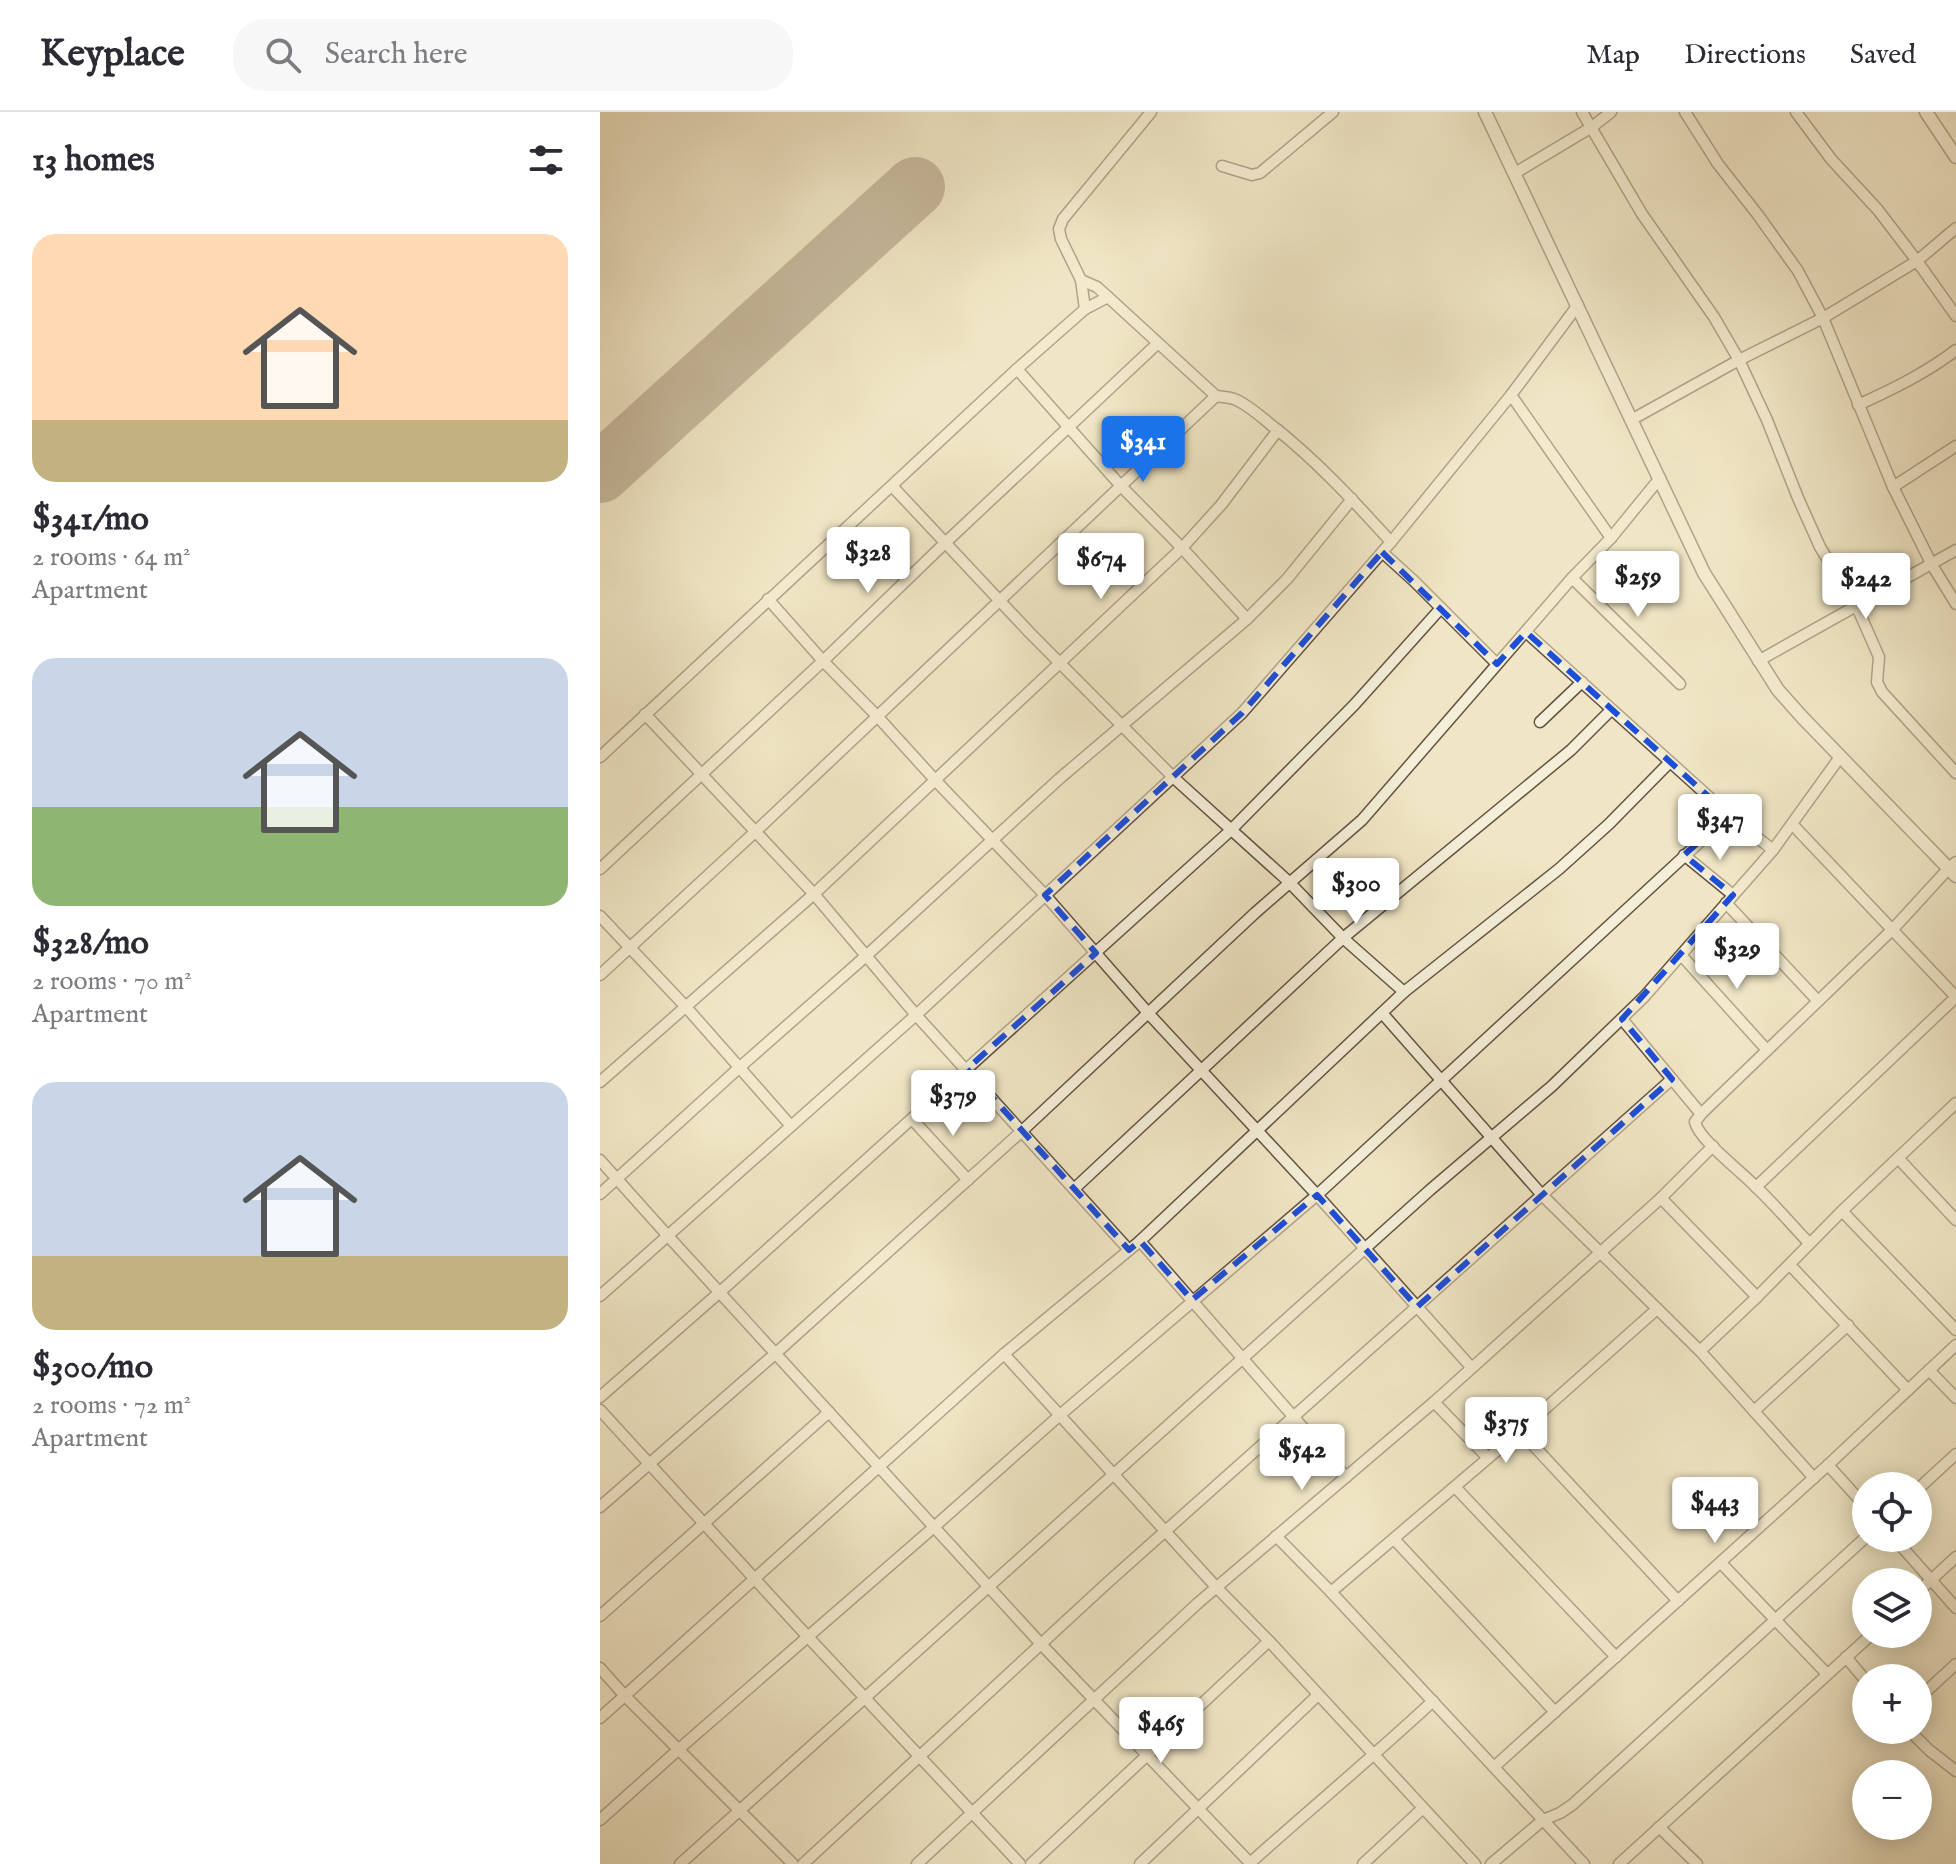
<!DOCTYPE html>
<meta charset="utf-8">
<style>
:root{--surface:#fff;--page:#f7f7f7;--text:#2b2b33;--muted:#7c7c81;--line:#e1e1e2;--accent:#1a73e8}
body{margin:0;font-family:"IM FELL English",serif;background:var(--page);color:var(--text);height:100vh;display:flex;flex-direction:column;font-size:30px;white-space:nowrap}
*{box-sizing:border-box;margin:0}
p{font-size:26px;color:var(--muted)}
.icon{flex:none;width:44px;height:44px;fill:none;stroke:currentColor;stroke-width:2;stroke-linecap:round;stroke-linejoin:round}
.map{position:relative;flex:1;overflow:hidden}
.drawer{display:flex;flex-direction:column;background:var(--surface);width:600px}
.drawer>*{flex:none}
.controls{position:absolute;left:1252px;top:1360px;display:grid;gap:16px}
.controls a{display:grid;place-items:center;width:80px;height:80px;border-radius:50%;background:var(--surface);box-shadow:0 4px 20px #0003;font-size:40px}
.price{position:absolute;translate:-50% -68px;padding:0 18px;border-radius:8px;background:#fff;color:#222;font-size:26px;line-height:52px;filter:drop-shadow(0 2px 4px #0008)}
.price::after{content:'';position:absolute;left:50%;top:48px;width:24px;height:18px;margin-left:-12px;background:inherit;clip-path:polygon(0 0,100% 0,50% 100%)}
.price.on{background:var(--accent);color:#fff}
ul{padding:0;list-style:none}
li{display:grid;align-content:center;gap:16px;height:424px;padding:0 32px}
li span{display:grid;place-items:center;height:248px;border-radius:24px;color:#555}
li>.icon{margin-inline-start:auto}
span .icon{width:144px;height:144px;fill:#fffc;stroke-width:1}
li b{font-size:34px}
h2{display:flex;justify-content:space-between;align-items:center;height:96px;padding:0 32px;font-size:34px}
header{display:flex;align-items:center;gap:48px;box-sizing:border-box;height:112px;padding:0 40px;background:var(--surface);border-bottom:2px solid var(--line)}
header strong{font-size:38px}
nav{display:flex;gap:44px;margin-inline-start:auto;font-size:28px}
.search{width:560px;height:72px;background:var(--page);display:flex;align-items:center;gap:20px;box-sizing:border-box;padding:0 28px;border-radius:32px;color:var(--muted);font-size:30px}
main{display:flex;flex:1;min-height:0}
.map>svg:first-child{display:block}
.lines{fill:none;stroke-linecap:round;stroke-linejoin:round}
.runway{stroke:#92846e;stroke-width:60}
.minor-casing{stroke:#645342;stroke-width:13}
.tertiary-casing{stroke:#645342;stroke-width:15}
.minor{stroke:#f5efd9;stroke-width:10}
.tertiary{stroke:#f5efd9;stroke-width:12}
.marked{fill:none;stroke:#1d4ed8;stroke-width:6;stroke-dasharray:16 10;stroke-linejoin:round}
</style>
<header>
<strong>Keyplace</strong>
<div class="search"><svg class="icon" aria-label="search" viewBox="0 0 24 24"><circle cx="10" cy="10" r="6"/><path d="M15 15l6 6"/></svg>Search here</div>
<nav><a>Map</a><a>Directions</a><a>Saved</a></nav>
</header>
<main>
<section class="drawer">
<h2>13 homes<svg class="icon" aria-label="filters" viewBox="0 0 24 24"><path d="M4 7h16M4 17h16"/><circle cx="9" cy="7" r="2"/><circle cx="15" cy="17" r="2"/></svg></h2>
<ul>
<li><span style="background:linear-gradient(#ffd9b3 75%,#c2b280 0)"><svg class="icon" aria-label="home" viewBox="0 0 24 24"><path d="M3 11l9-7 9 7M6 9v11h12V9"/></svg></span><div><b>$341/mo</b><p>2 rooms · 64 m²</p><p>Apartment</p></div></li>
<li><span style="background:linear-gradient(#c9d6e8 60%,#8fb573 0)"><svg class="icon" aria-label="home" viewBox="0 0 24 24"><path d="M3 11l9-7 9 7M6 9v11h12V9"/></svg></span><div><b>$328/mo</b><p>2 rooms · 70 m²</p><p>Apartment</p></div></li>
<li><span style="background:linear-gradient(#c9d6e8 70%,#c2b280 0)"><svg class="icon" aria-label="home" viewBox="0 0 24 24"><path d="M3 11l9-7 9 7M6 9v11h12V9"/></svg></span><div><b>$300/mo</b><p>2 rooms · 72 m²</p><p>Apartment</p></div></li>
</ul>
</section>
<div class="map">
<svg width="1356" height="1752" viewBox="0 0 1356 1752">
<rect width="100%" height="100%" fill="#f0e6c5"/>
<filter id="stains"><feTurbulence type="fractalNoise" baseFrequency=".0025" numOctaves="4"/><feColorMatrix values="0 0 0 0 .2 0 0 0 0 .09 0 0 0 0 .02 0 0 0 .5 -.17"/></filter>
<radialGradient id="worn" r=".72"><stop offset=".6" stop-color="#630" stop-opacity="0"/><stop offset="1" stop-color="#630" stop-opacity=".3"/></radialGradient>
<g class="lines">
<path class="runway" d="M 0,361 L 315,75"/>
<g class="minor-casing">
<g id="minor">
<path d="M 551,0 L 463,107 L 459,117 L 461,127 L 481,168 L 497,175 L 508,185 L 616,284 C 622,285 628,285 634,287 C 647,292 659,303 670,312 C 715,347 753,388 791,430"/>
<path d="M 982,0 L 1042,102 L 1114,205 L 1139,248 L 1167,308 L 1198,386 L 1220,435 L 1257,495 L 1279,545 L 1277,570 L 1282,580 L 1356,661"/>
<path d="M 1085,0 L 1118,52 L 1158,103 L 1198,159 L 1223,206 L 1293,375 L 1332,453 L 1356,492"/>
<path d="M 1196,0 L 1231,47 L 1278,98 L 1317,149 L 1356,204"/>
<path d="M 622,54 L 652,63 L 660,61 L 733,0"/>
<path d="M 915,61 L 992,15 L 1011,0"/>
<path d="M 481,168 L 485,197"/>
<path d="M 417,257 L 520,373 L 582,436 L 647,507"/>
<path d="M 911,283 L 1011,426"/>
<path d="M 1258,293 C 1293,277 1326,261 1356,238"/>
<path d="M 1031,308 L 1139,248 L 1223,206 L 1317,149 L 1356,116"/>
<path d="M 292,374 L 430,521 L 574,666 L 689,770 L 743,826 L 804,880"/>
<path d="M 1293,375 L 1356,334"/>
<path d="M 782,440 L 814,469 L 897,552"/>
<path d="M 972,466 L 1080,572"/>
<path d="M 168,487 L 223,549 L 277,604 L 336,669 L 445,783 L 549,902 L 717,1083 L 871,1255"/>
<path d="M 926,520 L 1129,703 L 1173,738"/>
<path d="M 1158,549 L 1356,438"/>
<path d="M 45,602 L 214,782 L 316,903 L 529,1138"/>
<path d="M 940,610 L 982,570"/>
<path d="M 0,645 L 417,257 L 485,197 L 508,185"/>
<path d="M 1192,712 L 1356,885"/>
<path d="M 1084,743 L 1133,783"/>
<path d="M 0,757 L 223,549 L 345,431 L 557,232"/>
<path d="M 1126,791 L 1218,889"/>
<path d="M 0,804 L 86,895 L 191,1014"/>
<path d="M 1082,844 L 1166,937"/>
<path d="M 0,863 L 155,720 L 616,284"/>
<path d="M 782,901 L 942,1083 L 1100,1239 L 1214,1366"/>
<path d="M 1022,907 L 1101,1002"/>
<path d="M 0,970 L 214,782 L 582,436 L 621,393 L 678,318"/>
<path d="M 312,1007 L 368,1068"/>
<path d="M 1298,1046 L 1356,1108"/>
<path d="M 0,1048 L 68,1124 L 441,1532 L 651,1752"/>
<path d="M 1156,1075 L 1356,885"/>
<path d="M 474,1077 L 743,826 L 971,638 L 1011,598"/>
<path d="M 0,1082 L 140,955 L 266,844 L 459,667 L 647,507 L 687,467 L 752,387"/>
<path d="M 1061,1086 L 1157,1185"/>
<path d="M 1242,1099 L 1356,1218"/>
<path d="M 540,1129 L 746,1365"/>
<path d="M 1209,1131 C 1191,1112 1175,1093 1156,1075 C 1142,1060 1099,1028 1095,1010 L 1101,1002 L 1293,817 L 1349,756 L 1356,750"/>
<path d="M 1190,1153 L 1308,1278"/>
<path d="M 0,1184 L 316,903 L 642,601 L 791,430 L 911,283 L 978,193"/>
<path d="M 1100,1239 L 1157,1185 L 1242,1099 L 1356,991"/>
<path d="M 404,1242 L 617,1476 L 669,1529 L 875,1752"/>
<path d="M 1329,1258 L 1356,1286"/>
<path d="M 0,1285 L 120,1180 L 630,719 L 755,592 L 841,496"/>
<path d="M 834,1290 L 888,1346"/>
<path d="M 0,1298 L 208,1525 L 420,1752"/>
<path d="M 1154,1299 L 1248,1213"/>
<path d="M 920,1319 L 1078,1489"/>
<path d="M 1228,1353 L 1266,1395"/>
<path d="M 855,1375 L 1016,1545"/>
<path d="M 1318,1377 L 1356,1342"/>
<path d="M 0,1395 L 176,1241 L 422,1019 L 655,801 L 762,708 L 972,466 L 1011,426 L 1060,366"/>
<path d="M 676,1424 L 731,1480 L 984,1752"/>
<path d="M 1294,1426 L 1356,1496"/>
<path d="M 794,1427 L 955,1600"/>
<path d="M 1121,1451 L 1227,1562"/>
<path d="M 731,1480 L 920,1319 L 1057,1197"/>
<path d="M 1318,1480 L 1356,1445"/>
<path d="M 0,1504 L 229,1300"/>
<path d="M 1246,1545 L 1266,1569"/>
<path d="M 0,1556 L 25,1584 L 193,1752"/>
<path d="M 1318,1587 L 1356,1552"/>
<path d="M 0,1606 L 404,1242 L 540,1129 L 804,880 L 959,757 L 1009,712 L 1070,650"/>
<path d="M 1309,1618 L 1329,1638 L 1356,1659"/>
<path d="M 894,1655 L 1228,1353 L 1356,1233"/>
<path d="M 0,1708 L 79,1637 L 334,1415 L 460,1303 L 717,1083 L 1129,703"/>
<path d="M 1059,1715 L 1097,1752"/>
<path d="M 80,1752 L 830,1078 L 952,974 L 1044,885 L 1173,738 L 1240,645"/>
<path d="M 203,1752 L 506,1472 L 1072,967"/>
<path d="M 317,1752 L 598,1491 L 834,1290 L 1061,1086 L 1113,1034"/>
<path d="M 431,1752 L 669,1529"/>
<path d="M 540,1752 L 718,1583"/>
<path d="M 649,1752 C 710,1697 773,1645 833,1589"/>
<path d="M 763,1752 L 823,1696"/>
<path d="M 891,1752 L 943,1708 L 960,1701 L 972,1693 L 1266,1425"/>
<path d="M 1019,1752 L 1272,1522"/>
</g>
</g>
<g class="tertiary-casing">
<g id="tertiary">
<path d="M 885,0 L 1104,461 L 1178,578 L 1202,605 L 1356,764"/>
<path d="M 1326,0 L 1356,45"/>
</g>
</g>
<use href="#minor" class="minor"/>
<use href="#tertiary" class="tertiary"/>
</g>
<path d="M0 0H1356V1752H0ZM 782,440 L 897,552 L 926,520 L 1129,703 L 1084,743 L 1133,783 L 1022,907 L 1072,967 L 817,1195 L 717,1083 L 592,1188 L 540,1129 L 529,1138 L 367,957 L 496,841 L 445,783 L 642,601 Z" fill="#f0e6c5" fill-opacity=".55" fill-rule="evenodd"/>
<path class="marked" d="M 782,440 L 897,552 L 926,520 L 1129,703 L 1084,743 L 1133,783 L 1022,907 L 1072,967 L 817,1195 L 717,1083 L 592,1188 L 540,1129 L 529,1138 L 367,957 L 496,841 L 445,783 L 642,601 Z"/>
<rect width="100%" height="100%" filter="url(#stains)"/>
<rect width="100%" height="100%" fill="url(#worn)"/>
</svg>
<div class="controls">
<a><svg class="icon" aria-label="locate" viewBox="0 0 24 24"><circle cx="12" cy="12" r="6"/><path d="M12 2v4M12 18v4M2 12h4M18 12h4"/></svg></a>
<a><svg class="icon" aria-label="layers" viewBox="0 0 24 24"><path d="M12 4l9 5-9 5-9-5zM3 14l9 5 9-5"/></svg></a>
<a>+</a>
<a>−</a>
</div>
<b class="price on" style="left:543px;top:372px">$341</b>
<b class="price" style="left:268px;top:483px">$328</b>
<b class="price" style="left:501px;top:489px">$674</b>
<b class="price" style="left:1038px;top:507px">$259</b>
<b class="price" style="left:1266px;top:509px">$242</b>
<b class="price" style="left:1120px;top:750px">$347</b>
<b class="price" style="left:756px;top:814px">$300</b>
<b class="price" style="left:1137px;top:879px">$329</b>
<b class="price" style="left:353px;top:1026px">$379</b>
<b class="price" style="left:906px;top:1353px">$375</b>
<b class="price" style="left:702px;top:1380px">$542</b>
<b class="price" style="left:1115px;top:1433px">$443</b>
<b class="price" style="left:561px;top:1653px">$465</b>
</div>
</main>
